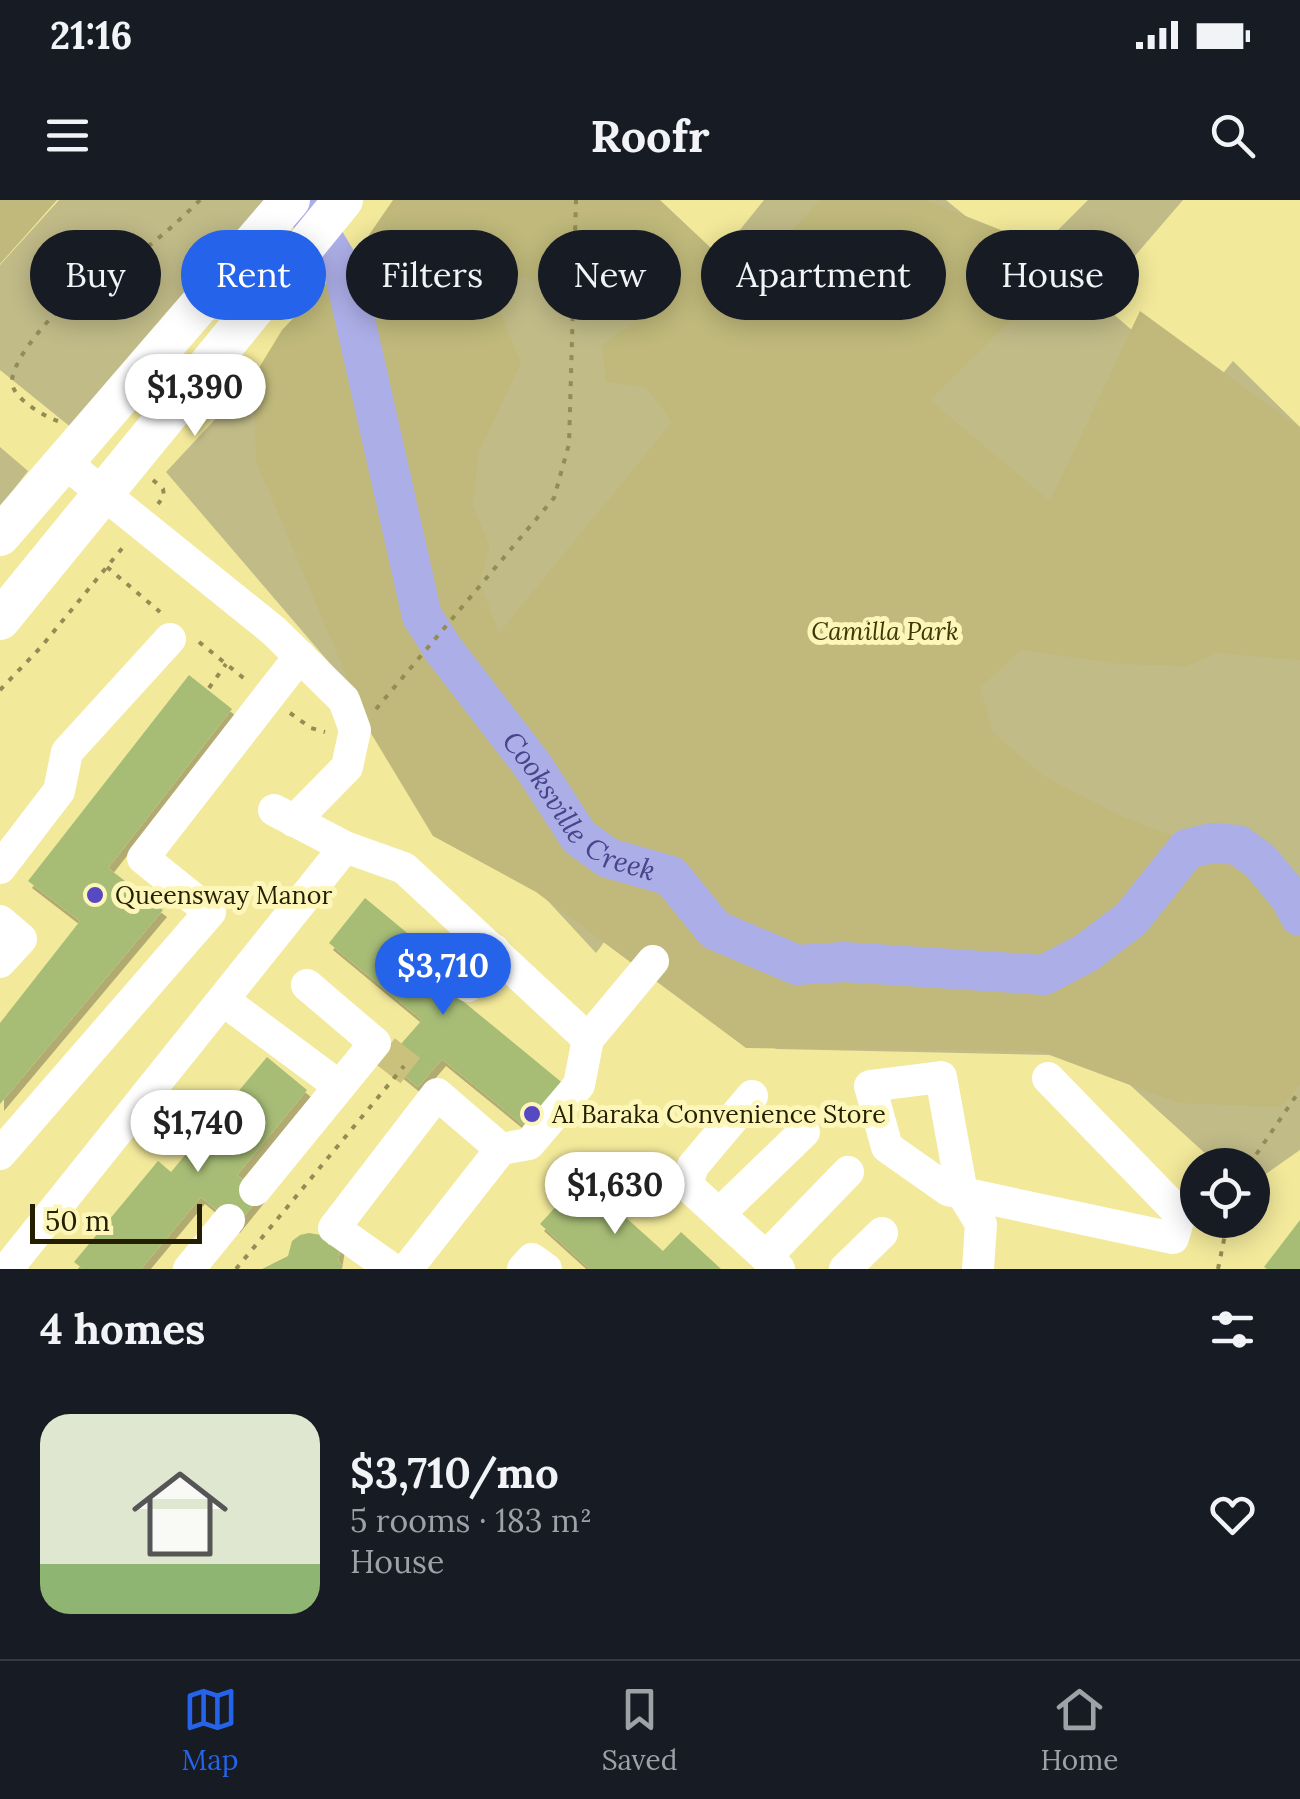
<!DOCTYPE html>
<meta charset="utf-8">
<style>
:root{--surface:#171b24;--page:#242831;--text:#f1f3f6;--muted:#9ea1a6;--line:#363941;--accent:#2563eb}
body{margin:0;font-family:Lora,serif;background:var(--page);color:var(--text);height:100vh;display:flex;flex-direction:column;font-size:38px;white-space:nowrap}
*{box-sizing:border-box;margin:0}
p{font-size:32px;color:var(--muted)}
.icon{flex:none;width:55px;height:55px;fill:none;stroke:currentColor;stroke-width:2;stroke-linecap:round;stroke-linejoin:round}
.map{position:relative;height:1069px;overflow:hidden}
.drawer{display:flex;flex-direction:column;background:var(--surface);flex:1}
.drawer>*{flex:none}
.banner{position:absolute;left:30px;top:30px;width:1240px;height:90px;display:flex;gap:20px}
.tools{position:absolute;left:1180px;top:948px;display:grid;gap:20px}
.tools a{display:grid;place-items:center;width:90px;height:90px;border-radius:50%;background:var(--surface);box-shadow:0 5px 25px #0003;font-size:50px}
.scale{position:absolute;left:30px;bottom:25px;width:172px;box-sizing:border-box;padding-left:10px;border:5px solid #231f00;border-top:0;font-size:28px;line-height:35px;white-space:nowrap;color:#231f00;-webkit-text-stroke:8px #fdf6b9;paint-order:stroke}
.price{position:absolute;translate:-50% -85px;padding:0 22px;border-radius:35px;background:#fff;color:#222;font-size:32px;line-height:65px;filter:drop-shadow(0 2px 5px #0008)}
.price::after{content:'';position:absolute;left:50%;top:60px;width:30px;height:22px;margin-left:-15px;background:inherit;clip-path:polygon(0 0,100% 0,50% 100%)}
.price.active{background:var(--accent);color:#fff}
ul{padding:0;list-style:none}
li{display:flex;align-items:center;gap:30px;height:250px;padding:0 40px}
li+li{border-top:2px solid var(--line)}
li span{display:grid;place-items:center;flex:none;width:280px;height:200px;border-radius:30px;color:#555}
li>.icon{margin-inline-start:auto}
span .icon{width:120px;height:120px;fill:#fffc;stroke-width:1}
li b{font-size:42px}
h2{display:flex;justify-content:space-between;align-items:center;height:120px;padding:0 40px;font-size:42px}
.chip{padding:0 35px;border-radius:45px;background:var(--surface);box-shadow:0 5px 25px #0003;font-size:35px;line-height:90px}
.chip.active{background:var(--accent);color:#fff}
.status{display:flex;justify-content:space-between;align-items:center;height:70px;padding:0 50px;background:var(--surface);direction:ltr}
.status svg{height:28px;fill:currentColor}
header{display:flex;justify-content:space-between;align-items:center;height:130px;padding:0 40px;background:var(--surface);font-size:45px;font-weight:700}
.tab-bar{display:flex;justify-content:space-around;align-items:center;height:140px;border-top:2px solid var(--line);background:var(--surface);font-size:28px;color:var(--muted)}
.tab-bar a{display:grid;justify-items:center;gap:5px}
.tab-bar .active{color:var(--accent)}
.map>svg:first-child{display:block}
.green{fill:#c1bb88}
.forest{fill:#c0b97b;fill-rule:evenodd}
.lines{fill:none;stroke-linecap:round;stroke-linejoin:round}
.river{stroke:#acaee7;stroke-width:40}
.building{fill:#a7bd76;filter:url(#shadow)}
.minor-tunnel{stroke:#c9c17c;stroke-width:32;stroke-dasharray:32 16;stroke-linecap:butt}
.path{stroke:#938c54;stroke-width:4;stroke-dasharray:5 8;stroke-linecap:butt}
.minor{stroke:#fff;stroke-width:32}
.major{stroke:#fff;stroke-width:40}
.poi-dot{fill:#5749c1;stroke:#fdf6b9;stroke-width:4}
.labels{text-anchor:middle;stroke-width:10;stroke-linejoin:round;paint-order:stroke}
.park-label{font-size:25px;font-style:italic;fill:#3d3704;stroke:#fdf6b9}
.poi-label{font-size:25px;fill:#231f00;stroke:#fdf6b9;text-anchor:start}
.water-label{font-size:28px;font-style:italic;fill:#48448a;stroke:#fdf6b9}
</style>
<div class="status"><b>21:16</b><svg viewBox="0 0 49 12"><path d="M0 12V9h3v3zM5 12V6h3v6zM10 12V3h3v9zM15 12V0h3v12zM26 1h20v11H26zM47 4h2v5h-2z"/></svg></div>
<header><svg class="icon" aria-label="menu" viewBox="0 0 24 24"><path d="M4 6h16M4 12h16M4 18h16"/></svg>Roofr<svg class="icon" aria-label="search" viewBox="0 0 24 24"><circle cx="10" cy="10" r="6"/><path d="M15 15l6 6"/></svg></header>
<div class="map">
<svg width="1300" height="1069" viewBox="0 0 1300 1069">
<defs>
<filter id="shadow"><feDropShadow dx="4" dy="7" stdDeviation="0" flood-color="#0004"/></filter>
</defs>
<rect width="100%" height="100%" fill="#f2e99b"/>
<g class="green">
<path d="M 59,0 L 274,0 L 78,233 L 0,170 L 0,65 Z"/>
<path d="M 420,0 L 718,57 L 764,0 L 946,0 L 1024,64 L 1088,0 L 1183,0 L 1097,100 L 1206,194 L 1233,161 L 1300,227 L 1300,950 L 1253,983 L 1252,965 L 1218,965 L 1098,856 L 776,849 L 622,718 L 596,753 L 345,481 L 166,272 Z"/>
<path d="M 0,247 L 28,271 L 0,307 Z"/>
</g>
<g class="forest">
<path d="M 0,0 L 57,0 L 0,64 Z"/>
<path d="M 393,0 L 660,0 L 746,81 L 820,0 L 925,0 L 1092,66 L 1005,126 L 930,200 L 1050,301 L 1140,111 L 1300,228 L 1300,460 L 1217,453 L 1186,466 L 1121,464 L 1021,450 L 980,488 L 993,532 L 1042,575 L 1121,616 L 1269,673 L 1300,680 L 1300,884 L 1281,907 L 1178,903 L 1039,851 L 746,848 L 536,692 L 433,636 L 369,530 L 256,261 L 254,176 L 282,130 L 360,48 ZM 612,61 L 646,114 L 602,145 L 606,182 L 646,187 L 672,222 L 499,433 L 480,382 L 490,346 L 472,304 L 479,252 L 521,163 L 497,104 L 522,76 L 567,91 L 585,70 Z"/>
</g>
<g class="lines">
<path class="river" id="s1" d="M 302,3 L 345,75 L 422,416 L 443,449 L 533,566 L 579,637 L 608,658 L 671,676 L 715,730 L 797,765 L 844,762 L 1044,775 L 1086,753 L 1131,719 L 1187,649 L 1212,643 L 1238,645 L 1261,662 L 1290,697 L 1300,716"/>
</g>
<g class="building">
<path d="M 189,475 L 232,509 L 108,668 L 163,710 L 0,904 L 0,823 L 80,721 L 28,681 Z"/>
<path d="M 365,698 L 464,780 L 453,793 L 565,885 L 528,929 L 442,859 L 418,887 L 386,861 L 422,820 L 329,743 Z"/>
<path d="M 267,857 L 307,890 L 237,975 L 261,995 L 236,1026 L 201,997 L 141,1069 L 83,1069 L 74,1062 L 158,961 L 171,972 Z"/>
<path d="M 582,978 L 663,1051 L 681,1032 L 721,1069 L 590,1069 L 540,1024 Z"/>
<path d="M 1300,1020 L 1300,1069 L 1267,1069 L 1264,1067 Z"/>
<path d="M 309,1033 L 321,1035 L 329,1045 L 341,1044 L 338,1062 L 343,1066 L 341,1069 L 262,1069 L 288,1056 L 292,1041 L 300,1035 Z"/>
</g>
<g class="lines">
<path class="minor-tunnel" d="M 385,851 L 420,878"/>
<g class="path">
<path d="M 58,221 C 45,217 12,198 12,182 C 12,156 61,105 81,89 C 100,75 122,66 141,52 C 162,36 181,19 200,0"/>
<path d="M 153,280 L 163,289 L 164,296 L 158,304"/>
<path d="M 107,367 L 160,412"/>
<path d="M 199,442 L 246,480"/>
<path d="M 209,488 L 226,464"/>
<path d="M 0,490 L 41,447 L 124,346"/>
<path d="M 376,509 L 554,298 L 569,244 L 576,0"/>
<path d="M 290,513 L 311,528 L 325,532"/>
<path d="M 1249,965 L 1300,890"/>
<path d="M 236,1069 L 404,866"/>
<path d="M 1218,1069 L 1228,1020"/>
</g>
<g class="minor">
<path d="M 63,261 L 274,431 L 344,500 L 355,530 L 347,567 L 294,621"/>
<path d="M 274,610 L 345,647 L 404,668 L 588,839"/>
<path d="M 0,668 L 59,591 L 67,552 L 170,439"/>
<path d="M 0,721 L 21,739 L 0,762"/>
<path d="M 468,786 L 494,750"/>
<path d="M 223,800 L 339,886"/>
<path d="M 752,896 L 693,966 L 687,985 L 779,1069"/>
<path d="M 501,949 L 529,944 L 579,885 L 588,839 L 653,761"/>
<path d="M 0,954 L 210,712 L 143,658 L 300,456"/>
<path d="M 255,990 L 375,843 L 307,785"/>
<path d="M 719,1014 L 804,932"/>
<path d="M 766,1057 L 848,972"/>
<path d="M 7,1069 L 345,647"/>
<path d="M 189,1069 L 229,1020"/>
<path d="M 392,1069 L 334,1028 L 437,894 L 501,949 L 407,1069"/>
<path d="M 523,1069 L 532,1059 L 546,1069"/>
<path d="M 845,1069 L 882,1033"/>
<path d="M 978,1069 L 981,1024 L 962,993 L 941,877 L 870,886 L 887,947 L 948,990 L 962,993 L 1173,1038 L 1180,1014 L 1048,878"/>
</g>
<g class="major">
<path d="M 0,336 L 290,0"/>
<path d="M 0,420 L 343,0"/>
</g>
</g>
<g class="poi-dot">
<circle cx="95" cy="695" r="10"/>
<circle cx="532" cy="914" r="10"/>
</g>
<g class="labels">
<g class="park-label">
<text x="885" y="440">Camilla Park</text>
</g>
<g class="poi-label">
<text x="115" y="704">Queensway Manor</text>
<text x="552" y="923">Al Baraka Convenience Store</text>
</g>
<g class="water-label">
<text dy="10" stroke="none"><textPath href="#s1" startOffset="685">Cooksville Creek</textPath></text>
</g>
</g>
</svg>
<div class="tools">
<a><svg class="icon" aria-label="locate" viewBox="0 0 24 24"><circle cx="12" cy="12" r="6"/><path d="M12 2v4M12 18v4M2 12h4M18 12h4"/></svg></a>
</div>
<div class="scale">50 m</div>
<b class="price" style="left:195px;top:239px">$1,390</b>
<b class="price active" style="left:443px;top:818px">$3,710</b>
<b class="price" style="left:198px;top:975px">$1,740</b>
<b class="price" style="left:615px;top:1037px">$1,630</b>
<div class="banner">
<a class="chip">Buy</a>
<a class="chip active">Rent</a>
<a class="chip">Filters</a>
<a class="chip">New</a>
<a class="chip">Apartment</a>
<a class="chip">House</a>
</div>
</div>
<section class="drawer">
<h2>4 homes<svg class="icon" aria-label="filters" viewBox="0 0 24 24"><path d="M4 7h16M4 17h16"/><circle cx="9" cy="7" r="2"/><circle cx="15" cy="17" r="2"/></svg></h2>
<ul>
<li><span style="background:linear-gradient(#dfe7d0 75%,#8fb573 0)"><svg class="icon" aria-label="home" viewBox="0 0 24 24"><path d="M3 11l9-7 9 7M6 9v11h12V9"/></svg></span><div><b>$3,710/mo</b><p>5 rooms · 183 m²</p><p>House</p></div><svg class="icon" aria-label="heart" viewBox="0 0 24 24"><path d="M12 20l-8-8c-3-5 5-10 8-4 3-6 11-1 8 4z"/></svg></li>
</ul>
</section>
<nav class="tab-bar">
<a class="active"><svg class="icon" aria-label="map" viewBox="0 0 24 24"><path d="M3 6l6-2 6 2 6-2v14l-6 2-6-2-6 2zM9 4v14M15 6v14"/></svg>Map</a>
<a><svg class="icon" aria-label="saved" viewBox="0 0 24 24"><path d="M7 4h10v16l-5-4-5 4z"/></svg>Saved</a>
<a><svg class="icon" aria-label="home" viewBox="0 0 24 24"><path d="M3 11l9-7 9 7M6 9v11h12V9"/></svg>Home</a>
</nav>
